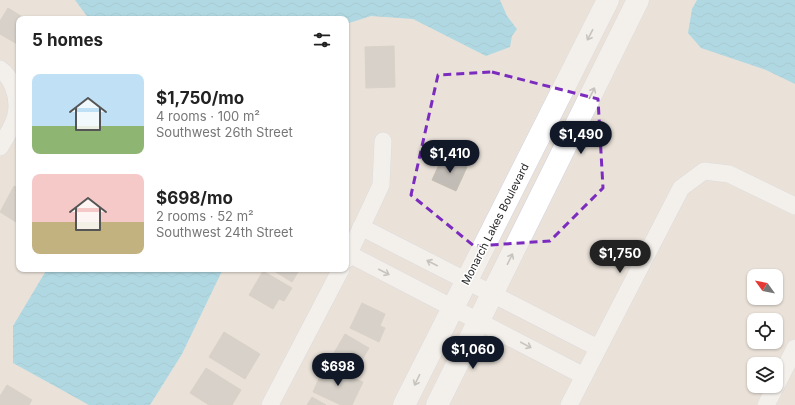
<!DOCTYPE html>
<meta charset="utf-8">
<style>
:root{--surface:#fff;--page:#f2f2f2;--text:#222;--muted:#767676;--accent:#111827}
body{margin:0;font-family:Inter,sans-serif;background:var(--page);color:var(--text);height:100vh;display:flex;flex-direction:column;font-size:15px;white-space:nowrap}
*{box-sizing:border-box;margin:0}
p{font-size:13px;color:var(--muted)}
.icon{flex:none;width:22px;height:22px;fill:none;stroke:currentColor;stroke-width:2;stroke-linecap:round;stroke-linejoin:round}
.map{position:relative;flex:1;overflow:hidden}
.side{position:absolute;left:16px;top:16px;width:333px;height:256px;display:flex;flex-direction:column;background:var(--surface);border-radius:8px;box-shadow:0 1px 3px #0004}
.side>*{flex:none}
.needle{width:26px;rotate:303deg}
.buttons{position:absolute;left:747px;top:269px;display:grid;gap:8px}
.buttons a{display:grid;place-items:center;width:36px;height:36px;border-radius:8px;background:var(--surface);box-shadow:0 1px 3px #0004;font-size:20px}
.price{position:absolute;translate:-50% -34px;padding:0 9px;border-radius:14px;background:var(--accent);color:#fff;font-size:13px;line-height:26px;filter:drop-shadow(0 1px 2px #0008)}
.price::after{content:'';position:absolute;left:50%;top:24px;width:12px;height:9px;margin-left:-6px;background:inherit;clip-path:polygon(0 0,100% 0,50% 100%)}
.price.active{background:#222;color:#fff}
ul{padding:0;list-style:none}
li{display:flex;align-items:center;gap:12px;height:100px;padding:0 16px}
li span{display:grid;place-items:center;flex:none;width:112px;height:80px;border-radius:8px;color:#555}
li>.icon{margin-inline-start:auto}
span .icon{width:48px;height:48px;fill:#fffc;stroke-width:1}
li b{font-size:17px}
h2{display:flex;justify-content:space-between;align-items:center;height:48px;padding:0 16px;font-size:17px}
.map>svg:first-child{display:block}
.water{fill:url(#water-waves)}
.building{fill:#c2bcb6;stroke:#c5beb3}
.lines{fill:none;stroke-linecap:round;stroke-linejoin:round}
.street-casing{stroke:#ced2e1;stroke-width:18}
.secondary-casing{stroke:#ced2e1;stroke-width:23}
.street{stroke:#fff;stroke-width:17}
.secondary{stroke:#fff;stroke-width:22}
.oneway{stroke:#9e9e9e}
.marked{fill:none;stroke:#7b2cbf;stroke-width:3;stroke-dasharray:8 5;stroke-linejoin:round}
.labels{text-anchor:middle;stroke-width:3;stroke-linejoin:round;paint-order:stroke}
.street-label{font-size:11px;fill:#272727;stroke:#fff}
</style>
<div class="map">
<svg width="795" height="405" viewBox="0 0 795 405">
<defs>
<pattern id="water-waves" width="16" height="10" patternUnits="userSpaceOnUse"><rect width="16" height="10" fill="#6acdee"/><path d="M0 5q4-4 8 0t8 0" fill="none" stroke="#5cb0cc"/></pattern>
</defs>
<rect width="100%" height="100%" fill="#eae2d9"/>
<g class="water">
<path d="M 75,0 L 500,0 L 507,16 L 517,29 L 512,36 L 510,47 L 486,56 L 413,19 L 371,16 L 346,24 L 346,19 L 89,19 Z"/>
<path d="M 697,0 L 795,0 L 795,84 L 766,70 L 701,48 L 688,33 L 692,9 Z"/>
<path d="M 47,269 L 223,269 L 182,354 L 150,405 L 89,405 L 13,363 L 13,326 Z"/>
</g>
<g class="building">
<path d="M 8,8 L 26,19 L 19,19 L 19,41 L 17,44 L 0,34 L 0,21 Z"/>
<path d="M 394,46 L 395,87 L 366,88 L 365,47 Z"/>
<path d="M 443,156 L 467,167 L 456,191 L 432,180 Z"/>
<path d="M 14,186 L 19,189 L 19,224 L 0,212 Z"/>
<path d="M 271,269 L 300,269 L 292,282 Z"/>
<path d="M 263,271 L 292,288 L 284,301 L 279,299 L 273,309 L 249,295 Z"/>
<path d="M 362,303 L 385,314 L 380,326 L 385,328 L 379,342 L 350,328 Z"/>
<path d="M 224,332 L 260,354 L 245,379 L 209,357 Z"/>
<path d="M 345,334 L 369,348 L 355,372 L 331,358 Z"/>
<path d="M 325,365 L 363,382 L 352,405 L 341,405 L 313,392 Z"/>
<path d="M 206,368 L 241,390 L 232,405 L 209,405 L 190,393 Z"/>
<path d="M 7,385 L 32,400 L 29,405 L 0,405 L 0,396 Z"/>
<path d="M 312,397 L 326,405 L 307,405 Z"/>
</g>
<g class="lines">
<g class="street-casing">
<g id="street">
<path d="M 0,69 C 6,73 10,79 13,86 C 23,111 13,126 0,147"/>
<path d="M 361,227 L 598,348"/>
<path d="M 349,254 L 584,376"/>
<path d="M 346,260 L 381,185 L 383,141"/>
<path d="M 776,386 L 795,348"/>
<path d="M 270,405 L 341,269"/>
<path d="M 569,405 L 681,188 L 704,171 L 729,174 L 795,206"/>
<path d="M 766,405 L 776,386"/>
</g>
</g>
<g class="secondary-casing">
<g id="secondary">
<path d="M 404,405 L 608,0"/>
<path d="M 437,405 L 638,0"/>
</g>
</g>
<use href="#street" class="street"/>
<use href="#secondary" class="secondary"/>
</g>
<defs><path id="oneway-shaft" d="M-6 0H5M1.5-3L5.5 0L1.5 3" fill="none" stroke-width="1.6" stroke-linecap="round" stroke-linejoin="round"/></defs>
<g class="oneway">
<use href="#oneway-shaft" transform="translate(590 35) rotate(117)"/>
<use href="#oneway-shaft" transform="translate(592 93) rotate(-64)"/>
<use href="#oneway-shaft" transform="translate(510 259) rotate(-64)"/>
<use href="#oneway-shaft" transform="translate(432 263) rotate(-153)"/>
<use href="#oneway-shaft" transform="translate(384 272) rotate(27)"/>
<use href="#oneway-shaft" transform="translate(526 345) rotate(28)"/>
<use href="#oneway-shaft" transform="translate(417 380) rotate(116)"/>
</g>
<path d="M0 0H795V405H0ZM 492,72 L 598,99 L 603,188 L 550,241 L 474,246 L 411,195 L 438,75 Z" fill="#eae2d9" fill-opacity=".55" fill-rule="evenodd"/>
<path class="marked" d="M 492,72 L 598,99 L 603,188 L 550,241 L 474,246 L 411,195 L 438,75 Z"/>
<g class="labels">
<g class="street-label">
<text transform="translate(495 224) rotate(-63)" y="4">Monarch Lakes Boulevard</text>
</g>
</g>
</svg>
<div class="buttons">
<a><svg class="needle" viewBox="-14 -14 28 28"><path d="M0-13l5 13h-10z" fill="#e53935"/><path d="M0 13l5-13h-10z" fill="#767676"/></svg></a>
<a><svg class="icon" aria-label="locate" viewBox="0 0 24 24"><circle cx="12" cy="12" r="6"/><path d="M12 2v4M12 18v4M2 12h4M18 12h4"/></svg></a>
<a><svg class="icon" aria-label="layers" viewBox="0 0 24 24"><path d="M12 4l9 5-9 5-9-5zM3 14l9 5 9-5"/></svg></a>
</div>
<b class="price" style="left:581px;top:155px">$1,490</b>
<b class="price" style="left:450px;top:174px">$1,410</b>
<b class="price active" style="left:620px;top:274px">$1,750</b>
<b class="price" style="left:473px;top:370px">$1,060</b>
<b class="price" style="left:338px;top:387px">$698</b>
<section class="side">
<h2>5 homes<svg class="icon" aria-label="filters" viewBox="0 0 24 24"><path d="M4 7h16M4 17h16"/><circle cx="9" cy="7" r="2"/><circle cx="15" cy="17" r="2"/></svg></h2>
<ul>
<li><span style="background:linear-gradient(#bfe0f5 65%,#8fb573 0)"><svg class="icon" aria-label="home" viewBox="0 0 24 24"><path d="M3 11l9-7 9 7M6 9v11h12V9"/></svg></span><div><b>$1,750/mo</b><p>4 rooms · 100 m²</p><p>Southwest 26th Street</p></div></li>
<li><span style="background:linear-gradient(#f6c9c9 60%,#c2b280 0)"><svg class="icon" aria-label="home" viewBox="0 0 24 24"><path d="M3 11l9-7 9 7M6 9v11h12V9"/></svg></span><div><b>$698/mo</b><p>2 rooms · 52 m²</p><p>Southwest 24th Street</p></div></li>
</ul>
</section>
</div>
